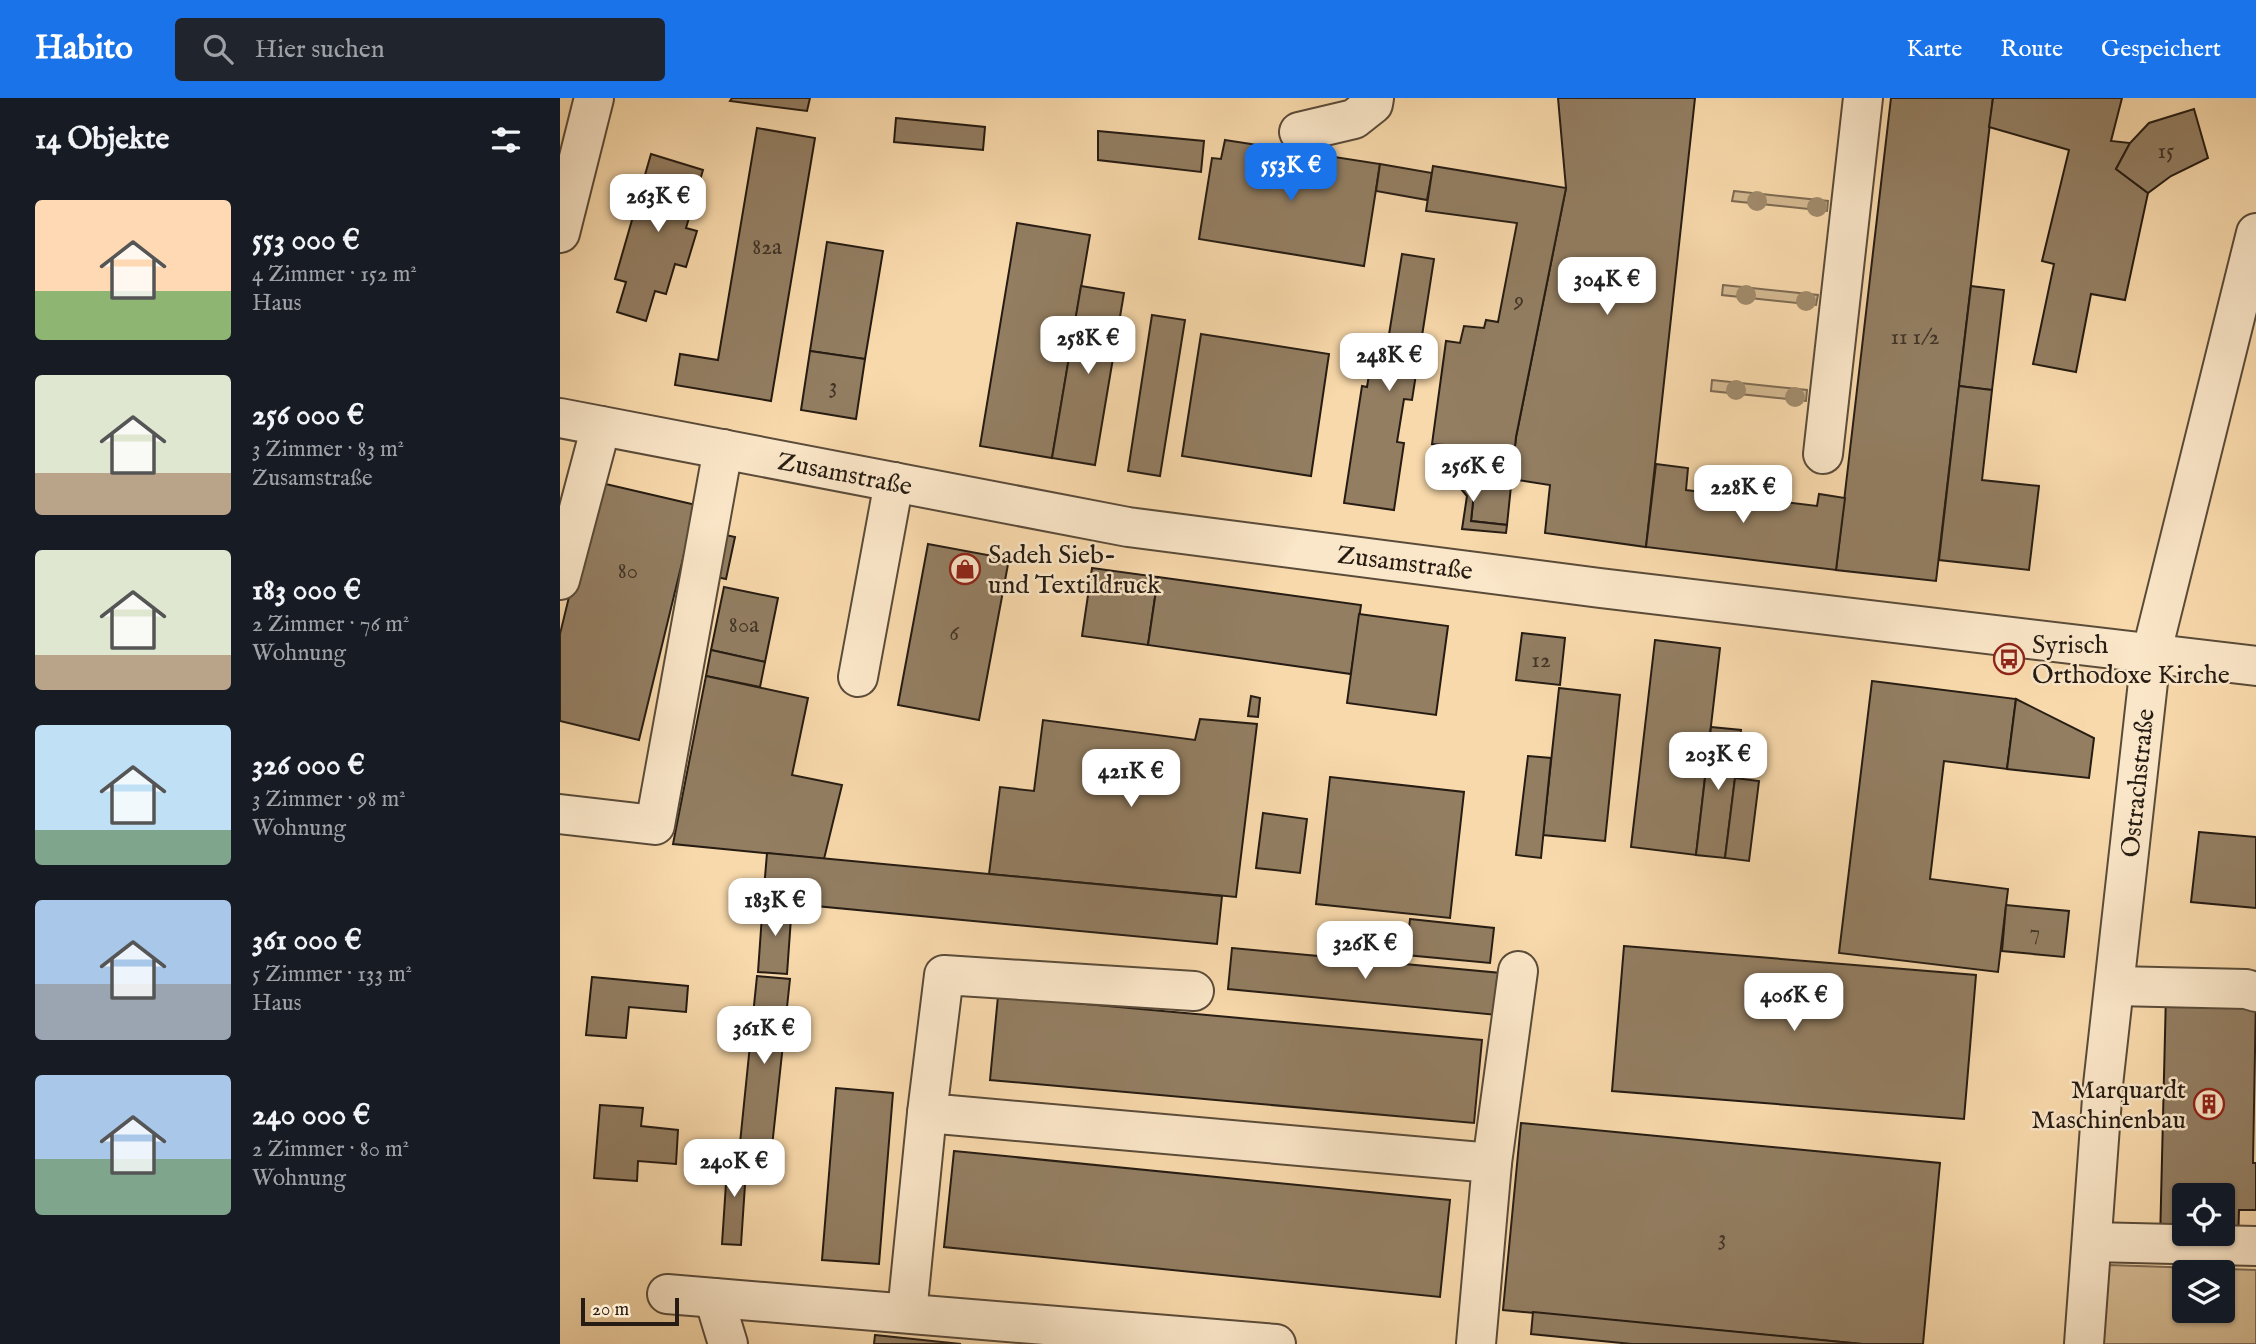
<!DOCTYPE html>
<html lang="de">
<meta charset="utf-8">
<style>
:root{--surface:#171b24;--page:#20242c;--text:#f1f3f6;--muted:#9ea1a6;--accent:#1a73e8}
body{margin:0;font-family:"IM FELL English",serif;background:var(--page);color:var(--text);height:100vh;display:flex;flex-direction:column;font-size:26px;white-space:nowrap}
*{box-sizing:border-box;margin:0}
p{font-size:23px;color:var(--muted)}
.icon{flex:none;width:38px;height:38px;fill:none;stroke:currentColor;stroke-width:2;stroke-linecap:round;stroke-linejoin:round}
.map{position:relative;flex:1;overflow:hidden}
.details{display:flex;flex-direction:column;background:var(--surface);width:560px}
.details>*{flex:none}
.tools{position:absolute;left:1612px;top:1085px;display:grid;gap:14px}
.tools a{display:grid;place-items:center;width:63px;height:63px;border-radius:7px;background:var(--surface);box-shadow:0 2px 5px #0004;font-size:35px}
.scale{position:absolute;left:21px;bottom:18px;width:98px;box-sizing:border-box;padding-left:7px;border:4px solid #261c13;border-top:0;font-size:19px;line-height:24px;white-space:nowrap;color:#261c13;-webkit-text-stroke:5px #fae6c8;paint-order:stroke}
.price{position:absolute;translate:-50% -60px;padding:0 16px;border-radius:14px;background:#fff;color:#222;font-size:23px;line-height:46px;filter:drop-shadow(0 2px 4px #0008)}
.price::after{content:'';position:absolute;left:50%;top:42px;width:21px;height:16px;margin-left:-10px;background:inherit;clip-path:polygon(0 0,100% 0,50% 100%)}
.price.current{background:var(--accent);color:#fff}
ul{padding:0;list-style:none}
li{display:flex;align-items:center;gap:21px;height:175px;padding:0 35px}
li span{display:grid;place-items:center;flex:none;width:196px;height:140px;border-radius:7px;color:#555}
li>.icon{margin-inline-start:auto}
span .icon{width:84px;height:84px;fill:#fffc;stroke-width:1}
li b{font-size:30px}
h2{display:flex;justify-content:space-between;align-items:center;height:84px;padding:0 35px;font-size:30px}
header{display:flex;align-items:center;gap:42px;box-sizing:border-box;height:98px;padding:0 35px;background:var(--accent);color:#fff}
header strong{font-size:33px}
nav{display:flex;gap:38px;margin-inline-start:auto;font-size:24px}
.search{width:490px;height:63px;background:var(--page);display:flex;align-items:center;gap:18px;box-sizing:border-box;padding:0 24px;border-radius:7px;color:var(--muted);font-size:26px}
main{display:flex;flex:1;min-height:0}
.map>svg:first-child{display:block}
.green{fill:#d4b991;stroke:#7d6a52;stroke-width:2;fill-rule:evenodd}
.building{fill:#937e62;stroke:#261c13;stroke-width:2;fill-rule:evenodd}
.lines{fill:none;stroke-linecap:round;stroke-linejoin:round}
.minor-casing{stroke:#5a4b39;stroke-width:42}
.minor{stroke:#fae6c8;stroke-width:38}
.tree{fill:#a18b6c}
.labels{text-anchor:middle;stroke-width:5;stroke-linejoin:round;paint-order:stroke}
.number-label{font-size:23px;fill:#413427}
.street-label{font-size:26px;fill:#261c13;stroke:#fae6c8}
.poi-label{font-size:26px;fill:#261c13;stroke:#fae6c8;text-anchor:start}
</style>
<header>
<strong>Habito</strong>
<div class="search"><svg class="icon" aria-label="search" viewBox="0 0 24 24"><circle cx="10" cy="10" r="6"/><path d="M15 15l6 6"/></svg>Hier suchen</div>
<nav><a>Karte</a><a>Route</a><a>Gespeichert</a></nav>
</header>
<main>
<section class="details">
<h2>14 Objekte<svg class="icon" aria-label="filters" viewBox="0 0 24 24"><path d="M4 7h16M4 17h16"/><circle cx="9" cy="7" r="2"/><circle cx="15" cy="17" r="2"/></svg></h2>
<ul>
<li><span style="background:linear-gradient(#ffd9b3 65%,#8fb573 0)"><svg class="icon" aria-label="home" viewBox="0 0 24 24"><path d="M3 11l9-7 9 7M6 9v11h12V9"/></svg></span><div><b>553 000 €</b><p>4 Zimmer · 152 m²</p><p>Haus</p></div></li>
<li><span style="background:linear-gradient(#dfe7d0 70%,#b9a48a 0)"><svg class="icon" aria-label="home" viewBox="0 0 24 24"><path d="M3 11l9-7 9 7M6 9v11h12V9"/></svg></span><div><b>256 000 €</b><p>3 Zimmer · 83 m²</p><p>Zusamstraße</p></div></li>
<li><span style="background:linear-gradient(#dfe7d0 75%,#b9a48a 0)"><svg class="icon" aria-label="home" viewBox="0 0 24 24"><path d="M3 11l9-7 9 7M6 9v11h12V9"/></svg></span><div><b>183 000 €</b><p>2 Zimmer · 76 m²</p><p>Wohnung</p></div></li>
<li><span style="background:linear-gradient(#bfe0f5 75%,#7fa58c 0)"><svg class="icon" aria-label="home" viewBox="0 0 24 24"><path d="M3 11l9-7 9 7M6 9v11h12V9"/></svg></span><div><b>326 000 €</b><p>3 Zimmer · 98 m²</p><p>Wohnung</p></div></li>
<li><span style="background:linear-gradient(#a9c7e8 60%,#9aa5b1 0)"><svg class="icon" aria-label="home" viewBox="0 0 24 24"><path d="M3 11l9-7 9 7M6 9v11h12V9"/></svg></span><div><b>361 000 €</b><p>5 Zimmer · 133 m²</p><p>Haus</p></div></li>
<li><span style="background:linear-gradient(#a9c7e8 60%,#7fa58c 0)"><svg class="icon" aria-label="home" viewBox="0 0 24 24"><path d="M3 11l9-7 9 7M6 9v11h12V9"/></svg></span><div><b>240 000 €</b><p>2 Zimmer · 80 m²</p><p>Wohnung</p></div></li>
</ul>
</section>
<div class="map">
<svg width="1696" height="1246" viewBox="0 0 1696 1246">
<rect width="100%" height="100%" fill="#f8d9ab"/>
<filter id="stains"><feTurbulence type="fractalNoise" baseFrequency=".00286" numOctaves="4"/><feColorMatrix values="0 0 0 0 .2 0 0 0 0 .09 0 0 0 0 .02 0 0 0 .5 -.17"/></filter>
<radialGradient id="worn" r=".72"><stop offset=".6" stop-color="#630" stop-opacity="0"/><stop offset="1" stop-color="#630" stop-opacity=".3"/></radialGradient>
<g class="green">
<path d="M 1174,93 L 1268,103 L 1267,113 L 1172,103 Z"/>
<path d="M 1163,187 L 1258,197 L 1256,207 L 1162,197 Z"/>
<path d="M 1152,282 L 1247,292 L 1246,303 L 1151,293 Z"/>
<path d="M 1549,1167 L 1696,1172 L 1696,1246 L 1542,1246 ZM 1624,1174 L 1662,1174 L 1662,1213 L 1624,1213 Z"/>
</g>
<g class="building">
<path d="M 172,0 L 250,0 L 247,13 L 170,3 Z"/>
<path d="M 998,0 L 1135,0 L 1086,449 L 985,435 L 990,387 L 951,381 L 956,339 L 1006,90 Z"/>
<path d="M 1331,0 L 1433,0 L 1376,483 L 1276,472 Z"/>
<path d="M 1433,0 L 1562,0 L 1551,43 L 1570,45 L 1556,71 L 1588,95 L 1565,202 L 1531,196 L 1516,274 L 1473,266 L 1494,166 L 1482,163 L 1509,52 L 1429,29 Z"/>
<path d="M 1634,11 L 1648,60 L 1611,78 L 1588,95 L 1556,71 L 1570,45 L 1589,25 Z"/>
<path d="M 336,20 L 425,29 L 423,52 L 334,44 Z"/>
<path d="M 197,30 L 255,40 L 211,303 L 115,287 L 120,256 L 158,262 Z"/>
<path d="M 538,33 L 644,43 L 641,74 L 538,62 Z"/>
<path d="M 665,42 L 820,66 L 804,168 L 639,141 L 652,60 L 661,61 Z"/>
<path d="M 91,56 L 143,72 L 126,130 L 137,133 L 126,169 L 115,166 L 106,196 L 95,193 L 86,223 L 57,214 L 66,184 L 55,181 Z"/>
<path d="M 820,66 L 872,75 L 867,102 L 816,93 Z"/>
<path d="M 873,68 L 1006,90 L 956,339 L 947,427 L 911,423 L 916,376 L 880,372 L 883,347 L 872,346 L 886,243 L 900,245 L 904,228 L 924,230 L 926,222 L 938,224 L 957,125 L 866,113 Z"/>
<path d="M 457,125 L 530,137 L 492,360 L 420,348 Z"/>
<path d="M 267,144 L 323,153 L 305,261 L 250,253 Z"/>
<path d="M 842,156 L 874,161 L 852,302 L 844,301 L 837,344 L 844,345 L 834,412 L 784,405 L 802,288 L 807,289 L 814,247 L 827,249 Z"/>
<path d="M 521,188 L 564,195 L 535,367 L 492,360 Z"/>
<path d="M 1411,188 L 1444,192 L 1432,292 L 1399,288 Z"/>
<path d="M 592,217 L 625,222 L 600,378 L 568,373 Z"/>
<path d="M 641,236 L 769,256 L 751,378 L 622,358 Z"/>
<path d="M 250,253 L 305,261 L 296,321 L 241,312 Z"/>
<path d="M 1399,288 L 1432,292 L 1422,382 L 1479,388 L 1469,472 L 1379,462 Z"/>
<path d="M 1096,366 L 1128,370 L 1126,392 L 1257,408 L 1259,396 L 1285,400 L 1276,472 L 1086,449 Z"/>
<path d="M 885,372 L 916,376 L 911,423 L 947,427 L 946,435 L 902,431 L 907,398 Z"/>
<path d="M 37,384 L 136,407 L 79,642 L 0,623 L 0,536 Z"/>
<path d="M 156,435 L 175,439 L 166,481 L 147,477 Z"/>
<path d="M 368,446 L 449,461 L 419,622 L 338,607 Z"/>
<path d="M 532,470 L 598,479 L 588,547 L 522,538 Z"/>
<path d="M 598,479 L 801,507 L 791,576 L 588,547 Z"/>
<path d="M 164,489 L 218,500 L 205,564 L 151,552 Z"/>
<path d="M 799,516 L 888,528 L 876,617 L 787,605 Z"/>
<path d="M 962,535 L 1005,540 L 1000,587 L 956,582 Z"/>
<path d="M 1095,542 L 1160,550 L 1136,757 L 1071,749 Z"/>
<path d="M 151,552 L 205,564 L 200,589 L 146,578 Z"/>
<path d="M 146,578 L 248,600 L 232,677 L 282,687 L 264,761 L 113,746 Z"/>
<path d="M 1312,583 L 1456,601 L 1447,671 L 1384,663 L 1370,781 L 1448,791 L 1438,874 L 1279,855 Z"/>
<path d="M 999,590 L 1060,597 L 1045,743 L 983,737 Z"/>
<path d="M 691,598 L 700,600 L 698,619 L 688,618 Z"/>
<path d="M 1456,601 L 1534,640 L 1529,680 L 1447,671 Z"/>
<path d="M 640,621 L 697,626 L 676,799 L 429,776 L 440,689 L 474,693 L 483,622 L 635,642 Z"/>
<path d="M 1151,629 L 1181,632 L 1165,760 L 1136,757 Z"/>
<path d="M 968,658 L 991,660 L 981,760 L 956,757 Z"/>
<path d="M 770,679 L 904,694 L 890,820 L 756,806 Z"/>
<path d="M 1175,680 L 1199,683 L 1189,763 L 1165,760 Z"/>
<path d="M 703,715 L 747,721 L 740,775 L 696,770 Z"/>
<path d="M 1639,734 L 1696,739 L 1696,810 L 1631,804 Z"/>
<path d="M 207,755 L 662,798 L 657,846 L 203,803 Z"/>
<path d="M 203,803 L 232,806 L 227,876 L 198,874 Z"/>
<path d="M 1446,807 L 1509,813 L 1504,859 L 1442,853 Z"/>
<path d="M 850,821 L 934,830 L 930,865 L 846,857 Z"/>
<path d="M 1064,848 L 1416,877 L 1404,1021 L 1052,993 Z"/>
<path d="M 672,850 L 941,875 L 937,917 L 668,891 Z"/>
<path d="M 197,878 L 230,881 L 211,1058 L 179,1055 Z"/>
<path d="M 32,879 L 128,888 L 126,914 L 69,909 L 66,940 L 26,937 Z"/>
<path d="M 1606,895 L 1696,897 L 1693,1065 L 1696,1065 L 1696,1112 L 1679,1112 L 1678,1145 L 1600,1144 ZM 1624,1097 L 1662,1097 L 1662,1136 L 1624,1136 Z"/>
<path d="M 438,898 L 922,942 L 914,1025 L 430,982 Z"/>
<path d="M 276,990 L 333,995 L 319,1166 L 262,1162 Z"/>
<path d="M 40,1007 L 83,1010 L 81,1028 L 118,1032 L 116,1066 L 78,1063 L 77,1083 L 34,1080 Z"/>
<path d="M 961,1025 L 1380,1065 L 1363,1246 L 1302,1246 L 943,1212 Z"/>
<path d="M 394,1053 L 890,1102 L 880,1199 L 384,1149 Z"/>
<path d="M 168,1055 L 187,1056 L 181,1147 L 162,1146 Z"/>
<path d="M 973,1214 L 1302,1246 L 1072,1246 L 971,1236 Z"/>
<path d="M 315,1237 L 401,1246 L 314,1246 Z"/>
</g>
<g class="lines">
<g class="minor-casing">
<g id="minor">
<path d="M 739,34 L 794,21 L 813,6 L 814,0"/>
<path d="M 0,135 L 34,0"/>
<path d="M 0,320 L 568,429 L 1040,490 L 1696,568"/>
<path d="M 1263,356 L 1303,0"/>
<path d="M 0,482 L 41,328"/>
<path d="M 298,579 L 334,384"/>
<path d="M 0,716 L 95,727 L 163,351"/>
<path d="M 1555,888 L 1686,891 L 1696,894"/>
<path d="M 634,893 L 384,877 L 367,1015 L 932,1065 L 916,1246"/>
<path d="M 932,1065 L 958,873"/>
<path d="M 1532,1144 L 1696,1148"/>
<path d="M 107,1196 L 716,1246"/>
<path d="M 154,1200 L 168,1246"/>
<path d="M 347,1215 L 367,1015"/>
<path d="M 1524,1246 L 1543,987 L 1591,557 L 1696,135"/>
</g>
</g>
<use href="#minor" class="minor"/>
</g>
<g class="tree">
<circle cx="1197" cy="103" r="10"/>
<circle cx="1257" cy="109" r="10"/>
<circle cx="1186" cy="197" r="10"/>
<circle cx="1246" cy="203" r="10"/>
<circle cx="1176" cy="292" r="10"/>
<circle cx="1235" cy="299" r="10"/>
</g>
<defs>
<g id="shop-ring" transform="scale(1.575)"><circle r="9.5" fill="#fae6c8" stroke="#8f2418" stroke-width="1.5"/><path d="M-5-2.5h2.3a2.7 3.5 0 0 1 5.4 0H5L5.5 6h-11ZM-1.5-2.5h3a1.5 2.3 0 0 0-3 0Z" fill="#8f2418"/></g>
<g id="bus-ring" transform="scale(1.575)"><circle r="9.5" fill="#fae6c8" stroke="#8f2418" stroke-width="1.5"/><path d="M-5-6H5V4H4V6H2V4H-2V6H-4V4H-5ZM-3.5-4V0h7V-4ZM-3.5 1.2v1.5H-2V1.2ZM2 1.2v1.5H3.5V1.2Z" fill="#8f2418"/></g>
<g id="building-ring" transform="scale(1.575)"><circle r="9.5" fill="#fae6c8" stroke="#8f2418" stroke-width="1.5"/><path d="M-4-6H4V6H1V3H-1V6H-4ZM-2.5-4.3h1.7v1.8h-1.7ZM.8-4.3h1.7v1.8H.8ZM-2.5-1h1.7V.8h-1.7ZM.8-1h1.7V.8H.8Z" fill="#8f2418"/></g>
</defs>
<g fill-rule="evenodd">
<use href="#shop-ring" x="405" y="471"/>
<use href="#bus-ring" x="1449" y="561"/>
<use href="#building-ring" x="1649" y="1006"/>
</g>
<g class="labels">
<g class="number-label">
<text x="1606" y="60">15</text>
<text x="207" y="156">82a</text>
<text x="959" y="209">9</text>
<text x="1355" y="246">11 1/2</text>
<text x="273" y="295">3</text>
<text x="68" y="480">80</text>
<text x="184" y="534">80a</text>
<text x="394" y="542">6</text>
<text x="981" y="569">12</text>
<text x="1475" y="841">7</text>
<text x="1162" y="1147">3</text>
</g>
<g class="street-label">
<text transform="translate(285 375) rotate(11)" y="9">Zusamstraße</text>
<text transform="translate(845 464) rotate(7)" y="9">Zusamstraße</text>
<text transform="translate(1577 685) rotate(-84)" y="9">Ostrachstraße</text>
</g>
<g class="poi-label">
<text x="428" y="465">Sadeh Sieb-<tspan x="428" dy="30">und Textildruck</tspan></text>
<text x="1472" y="555">Syrisch<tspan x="1472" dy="30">Orthodoxe Kirche</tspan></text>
<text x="1626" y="1000" text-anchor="end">Marquardt<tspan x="1626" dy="30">Maschinenbau</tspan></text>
</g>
</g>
<rect width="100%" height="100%" filter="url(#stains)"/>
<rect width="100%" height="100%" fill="url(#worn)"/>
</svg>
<div class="tools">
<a><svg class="icon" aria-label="locate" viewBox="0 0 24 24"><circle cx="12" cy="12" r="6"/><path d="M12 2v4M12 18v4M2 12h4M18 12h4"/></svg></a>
<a><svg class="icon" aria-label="layers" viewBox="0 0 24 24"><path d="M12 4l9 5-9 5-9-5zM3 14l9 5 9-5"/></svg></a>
</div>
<div class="scale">20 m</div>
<b class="price current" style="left:731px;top:105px">553K €</b>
<b class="price" style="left:98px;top:136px">263K €</b>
<b class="price" style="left:1047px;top:219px">304K €</b>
<b class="price" style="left:528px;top:278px">258K €</b>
<b class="price" style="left:829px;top:295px">248K €</b>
<b class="price" style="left:913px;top:406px">256K €</b>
<b class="price" style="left:1183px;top:427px">228K €</b>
<b class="price" style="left:1158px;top:694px">203K €</b>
<b class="price" style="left:571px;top:711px">421K €</b>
<b class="price" style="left:215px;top:840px">183K €</b>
<b class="price" style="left:805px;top:883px">326K €</b>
<b class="price" style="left:1234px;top:935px">406K €</b>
<b class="price" style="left:204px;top:968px">361K €</b>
<b class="price" style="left:174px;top:1101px">240K €</b>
</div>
</main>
